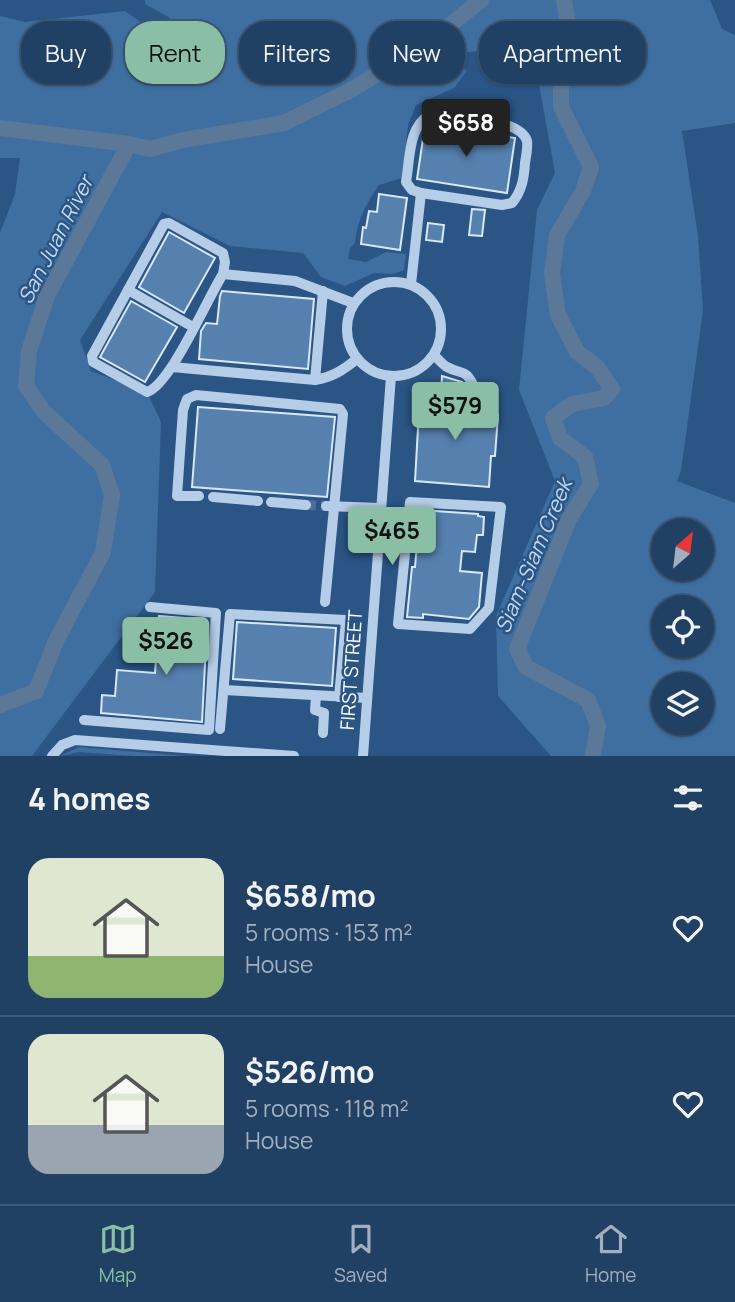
<!DOCTYPE html>
<meta charset="utf-8">
<style>
:root{--surface:#204064;--page:#2d4b6d;--text:#f1f3f6;--muted:#a2afbf;--line:#3d5978;--accent:#8abfa5}
body{margin:0;font-family:Manrope,sans-serif;background:var(--page);color:var(--text);height:100vh;display:flex;flex-direction:column;font-size:26px;white-space:nowrap}
*{box-sizing:border-box;margin:0}
p{font-size:23px;color:var(--muted)}
.icon{flex:none;width:38px;height:38px;fill:none;stroke:currentColor;stroke-width:2;stroke-linecap:round;stroke-linejoin:round}
.map{position:relative;height:756px;overflow:hidden}
.sheet{display:flex;flex-direction:column;background:var(--surface);flex:1}
.sheet>*{flex:none}
.top-card{position:absolute;left:21px;top:21px;width:693px;height:63px;display:flex;gap:14px}
.needle{width:46px;rotate:28deg}
.fabs{position:absolute;left:651px;top:518px;display:grid;gap:14px}
.fabs a{display:grid;place-items:center;width:63px;height:63px;border-radius:50%;background:var(--surface);box-shadow:0 2px 5px #0004,0 0 0 2px var(--line);font-size:35px}
.price{position:absolute;translate:-50% -60px;padding:0 16px;border-radius:7px;background:var(--accent);color:#111;font-size:23px;line-height:46px;filter:drop-shadow(0 2px 4px #0008)}
.price::after{content:'';position:absolute;left:50%;top:42px;width:21px;height:16px;margin-left:-10px;background:inherit;clip-path:polygon(0 0,100% 0,50% 100%)}
.price.on{background:#222;color:#fff}
ul{padding:0;list-style:none}
li{display:flex;align-items:center;gap:21px;height:175px;padding:0 28px}
li+li{border-top:2px solid var(--line)}
li span{display:grid;place-items:center;flex:none;width:196px;height:140px;border-radius:21px;color:#555}
li>.icon{margin-inline-start:auto}
span .icon{width:84px;height:84px;fill:#fffc;stroke-width:1}
li b{font-size:30px}
h2{display:flex;justify-content:space-between;align-items:center;height:84px;padding:0 28px;font-size:30px}
.chip{padding:0 24px;border-radius:28px;background:var(--surface);box-shadow:0 2px 5px #0004,0 0 0 2px var(--line);font-size:24px;line-height:63px}
.chip.on{background:var(--accent);color:#111}
.tabs{display:flex;justify-content:space-around;align-items:center;height:98px;border-top:2px solid var(--line);background:var(--surface);font-size:19px;color:var(--muted)}
.tabs a{display:grid;justify-items:center;gap:4px}
.tabs .on{color:var(--accent)}
.map>svg:first-child{display:block}
.green{fill:#3f6fa1;fill-rule:evenodd}
.lines{fill:none;stroke-linecap:round;stroke-linejoin:round}
.river{stroke:#5b7899;stroke-width:16}
.building{fill:#5681ae;stroke:#d8e7f6;stroke-width:2}
.minor-tunnel{stroke:#4a6e97;stroke-width:10;stroke-dasharray:10 5;stroke-linecap:butt}
.minor{stroke:#b5cde7;stroke-width:10}
.labels{text-anchor:middle;stroke-width:5;stroke-linejoin:round;paint-order:stroke}
.street-label{font-size:19px;fill:#fff;stroke:#2a5585}
.water-label{font-size:21px;font-style:italic;fill:#c0d7ee;stroke:#2a5585}
</style>
<div class="map">
<svg width="735" height="756" viewBox="0 0 735 756">
<rect width="100%" height="100%" fill="#2a5585"/>
<g class="green">
<path d="M 145,0 L 710,0 L 722,29 L 735,35 L 735,123 L 682,131 L 698,236 L 703,310 L 681,471 L 677,481 L 735,503 L 735,756 L 551,756 L 498,696 L 496,616 L 555,481 L 519,390 L 537,210 L 555,173 L 532,46 L 448,54 L 467,71 L 454,88 L 416,105 L 408,125 L 402,178 L 379,185 C 366,204 357,220 355,243 L 350,248 L 348,259 L 366,262 L 386,252 L 406,254 L 404,270 L 393,274 L 374,273 L 345,286 L 321,277 L 303,253 L 230,246 L 162,212 L 80,340 L 91,371 L 147,392 L 161,422 L 155,592 L 32,756 L 0,756 L 0,233 L 15,194 L 20,158 L 0,158 L 0,16 L 25,22 L 125,11 L 163,38 L 174,32 L 170,18 L 145,4 ZM 663,530 L 702,530 L 702,569 L 663,569 ZM 663,607 L 702,607 L 702,646 L 663,646 ZM 663,684 L 702,684 L 702,723 L 663,723 Z"/>
<path d="M 79,747 L 186,756 L 134,756 L 79,752 L 60,756 Z"/>
</g>
<g class="lines">
<g class="river">
<path d="M 564,0 L 569,30 L 561,74 L 561,107 L 591,167 L 583,191 L 557,235 L 552,274 L 558,315 L 577,352 L 597,367 L 612,389 L 604,398 L 572,404 L 553,418 L 560,438 L 585,457 L 591,484 L 569,519 L 517,649 L 526,667 L 588,700 L 598,726 L 593,756"/>
<path d="M 0,128 L 129,144 L 150,149 L 183,140 L 284,123 L 353,89 L 429,42 L 481,0"/>
<path d="M 0,705 L 36,691 L 56,641 L 103,552 L 112,495 L 102,465 L 44,412 L 26,386 L 29,351 L 47,296 L 129,144"/>
</g>
</g>
<g class="building">
<path d="M 430,125 L 515,138 L 507,193 L 417,179 L 424,132 Z"/>
<path d="M 379,194 L 407,198 L 400,250 L 361,244 L 363,227 L 366,228 L 369,211 L 377,212 Z"/>
<path d="M 472,209 L 485,210 L 482,236 L 469,235 Z"/>
<path d="M 428,223 L 444,225 L 442,242 L 426,240 Z"/>
<path d="M 169,232 L 215,258 L 184,313 L 139,287 Z"/>
<path d="M 222,291 L 314,299 L 308,369 L 199,359 L 201,331 L 206,323 L 217,324 L 220,296 Z"/>
<path d="M 131,301 L 177,327 L 145,382 L 100,357 Z"/>
<path d="M 442,376 L 462,382 L 460,413 L 498,415 L 495,456 L 491,456 L 489,487 L 415,481 L 419,410 L 440,411 Z"/>
<path d="M 198,407 L 335,417 L 327,497 L 192,487 Z"/>
<path d="M 420,510 L 478,514 L 478,516 L 484,517 L 483,535 L 477,535 L 475,552 L 462,551 L 460,571 L 482,573 L 479,607 L 469,619 L 423,614 L 423,618 L 407,617 L 412,567 L 415,567 Z"/>
<path d="M 159,616 L 184,618 L 183,623 L 207,625 L 202,722 L 101,713 L 102,695 L 115,696 L 117,670 L 155,673 Z"/>
<path d="M 237,622 L 336,628 L 332,686 L 233,679 Z"/>
</g>
<g class="lines">
<path class="minor-tunnel" d="M 306,505 L 326,506"/>
<g class="minor">
<path d="M 430,115 C 451,117 520,117 527,141 C 528,147 526,156 525,163 C 524,178 522,191 512,203 L 502,205 L 421,193 L 412,190 L 406,182 C 410,160 408,126 430,115 Z"/>
<path d="M 169,223 L 223,253 L 225,262 L 223,274 C 207,299 171,384 147,392 L 93,362 L 92,356 L 164,224 Z"/>
<path d="M 223,274 L 295,281 L 353,303"/>
<circle cx="394" cy="329" r="47"/>
<path d="M 411,284 L 421,193"/>
<path d="M 128,290 L 193,327"/>
<path d="M 434,355 C 438,359 443,365 447,367 C 464,376 464,367 475,388"/>
<path d="M 172,367 L 315,380 C 333,377 343,370 357,359"/>
<path d="M 315,380 L 323,291"/>
<path d="M 199,496 L 177,496 L 183,410 L 187,399 L 196,395 L 340,409 L 343,414 L 325,602"/>
<path d="M 213,497 L 258,501"/>
<path d="M 271,502 L 306,505"/>
<path d="M 410,502 L 501,507 L 489,608 L 470,629 L 398,624 Z"/>
<path d="M 326,506 L 380,508"/>
<path d="M 379,517 L 409,520"/>
<path d="M 224,690 L 367,698"/>
<path d="M 316,696 L 315,710 L 324,713 L 323,733"/>
<path d="M 84,720 L 209,730 L 216,613 L 150,607"/>
<path d="M 220,729 L 230,614 L 346,620 L 339,697"/>
<path d="M 52,756 L 62,745 L 75,740 L 294,756"/>
<path d="M 363,756 L 391,376"/>
</g>
</g>
<g class="labels">
<g class="street-label">
<text transform="translate(351 670) rotate(-86)" y="7">FIRST STREET</text>
</g>
<g class="water-label">
<text transform="translate(56 240) rotate(-63)" y="7">San Juan River</text>
<text transform="translate(534 556) rotate(-67)" y="7">Siam-Siam Creek</text>
</g>
</g>
</svg>
<div class="fabs">
<a><svg class="needle" viewBox="-14 -14 28 28"><path d="M0-13l5 13h-10z" fill="#e53935"/><path d="M0 13l5-13h-10z" fill="#a2afbf"/></svg></a>
<a><svg class="icon" aria-label="locate" viewBox="0 0 24 24"><circle cx="12" cy="12" r="6"/><path d="M12 2v4M12 18v4M2 12h4M18 12h4"/></svg></a>
<a><svg class="icon" aria-label="layers" viewBox="0 0 24 24"><path d="M12 4l9 5-9 5-9-5zM3 14l9 5 9-5"/></svg></a>
</div>
<b class="price on" style="left:466px;top:159px">$658</b>
<b class="price" style="left:455px;top:442px">$579</b>
<b class="price" style="left:392px;top:567px">$465</b>
<b class="price" style="left:166px;top:677px">$526</b>
<div class="top-card">
<a class="chip">Buy</a>
<a class="chip on">Rent</a>
<a class="chip">Filters</a>
<a class="chip">New</a>
<a class="chip">Apartment</a>
</div>
</div>
<section class="sheet">
<h2>4 homes<svg class="icon" aria-label="filters" viewBox="0 0 24 24"><path d="M4 7h16M4 17h16"/><circle cx="9" cy="7" r="2"/><circle cx="15" cy="17" r="2"/></svg></h2>
<ul>
<li><span style="background:linear-gradient(#dfe7d0 70%,#8fb573 0)"><svg class="icon" aria-label="home" viewBox="0 0 24 24"><path d="M3 11l9-7 9 7M6 9v11h12V9"/></svg></span><div><b>$658/mo</b><p>5 rooms · 153 m²</p><p>House</p></div><svg class="icon" aria-label="heart" viewBox="0 0 24 24"><path d="M12 20l-8-8c-3-5 5-10 8-4 3-6 11-1 8 4z"/></svg></li>
<li><span style="background:linear-gradient(#dfe7d0 65%,#9aa5b1 0)"><svg class="icon" aria-label="home" viewBox="0 0 24 24"><path d="M3 11l9-7 9 7M6 9v11h12V9"/></svg></span><div><b>$526/mo</b><p>5 rooms · 118 m²</p><p>House</p></div><svg class="icon" aria-label="heart" viewBox="0 0 24 24"><path d="M12 20l-8-8c-3-5 5-10 8-4 3-6 11-1 8 4z"/></svg></li>
</ul>
</section>
<nav class="tabs">
<a class="on"><svg class="icon" aria-label="map" viewBox="0 0 24 24"><path d="M3 6l6-2 6 2 6-2v14l-6 2-6-2-6 2zM9 4v14M15 6v14"/></svg>Map</a>
<a><svg class="icon" aria-label="saved" viewBox="0 0 24 24"><path d="M7 4h10v16l-5-4-5 4z"/></svg>Saved</a>
<a><svg class="icon" aria-label="home" viewBox="0 0 24 24"><path d="M3 11l9-7 9 7M6 9v11h12V9"/></svg>Home</a>
</nav>
